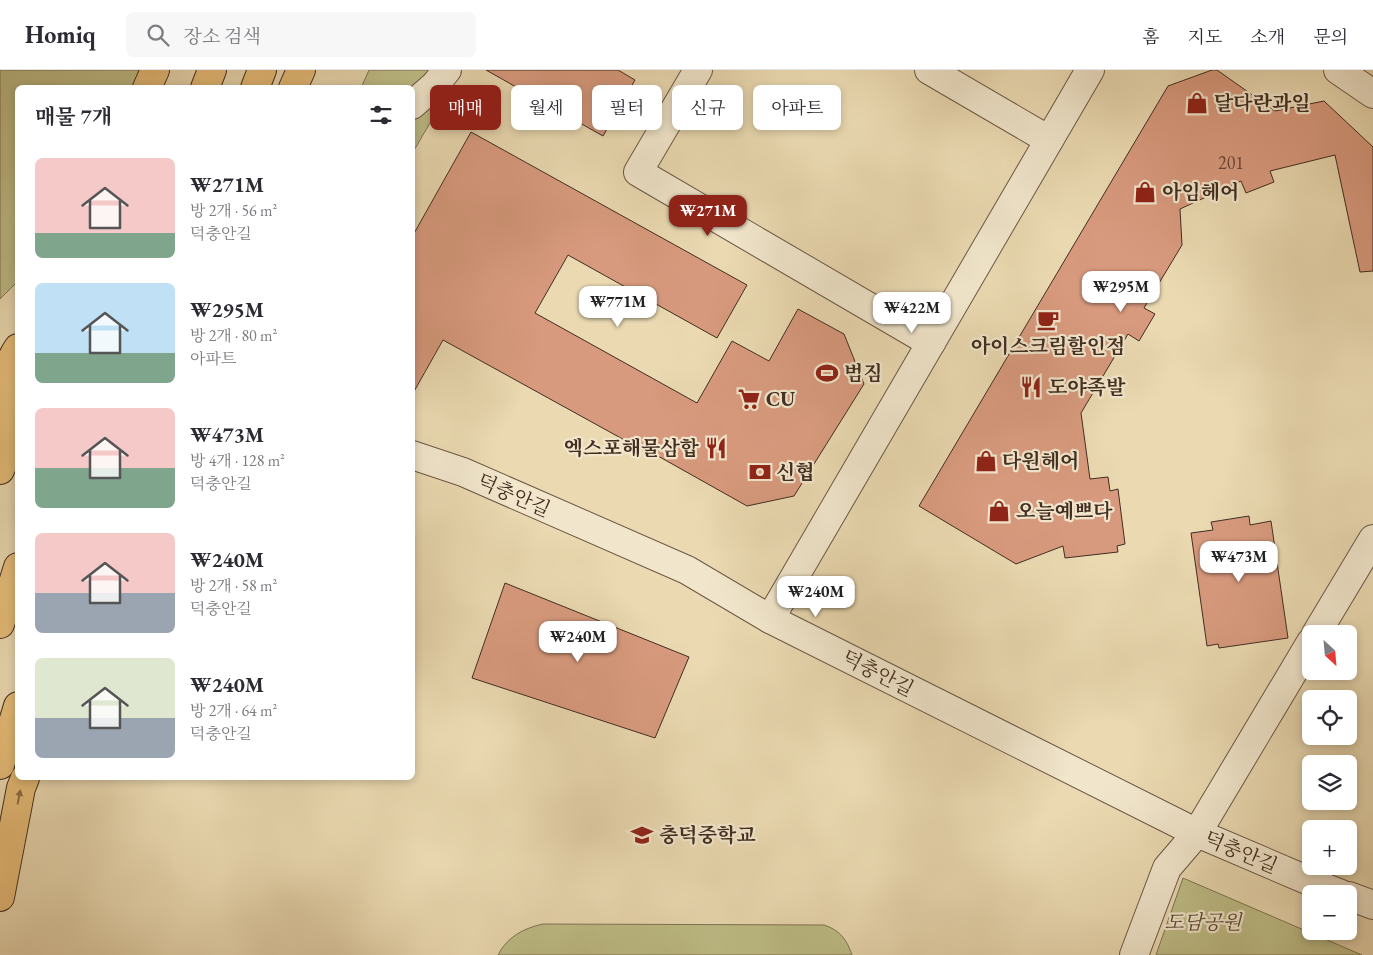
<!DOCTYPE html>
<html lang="ko">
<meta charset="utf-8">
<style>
:root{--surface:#fff;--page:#f7f7f7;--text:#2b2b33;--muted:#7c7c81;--line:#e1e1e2;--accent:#8f2418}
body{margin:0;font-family:"EB Garamond","Noto Serif KR",serif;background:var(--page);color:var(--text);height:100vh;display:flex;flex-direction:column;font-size:19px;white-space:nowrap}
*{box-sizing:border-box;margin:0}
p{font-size:16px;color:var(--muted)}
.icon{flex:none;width:28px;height:28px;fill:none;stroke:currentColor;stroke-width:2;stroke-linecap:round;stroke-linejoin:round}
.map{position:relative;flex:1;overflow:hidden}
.side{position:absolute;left:15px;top:15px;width:400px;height:695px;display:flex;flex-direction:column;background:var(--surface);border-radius:8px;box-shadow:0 2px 8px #0003}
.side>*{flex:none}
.hud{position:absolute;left:430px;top:15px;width:475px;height:45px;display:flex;gap:10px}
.needle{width:32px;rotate:154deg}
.tools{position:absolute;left:1302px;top:555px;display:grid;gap:10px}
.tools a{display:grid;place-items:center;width:55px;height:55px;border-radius:8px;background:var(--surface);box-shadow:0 2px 8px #0003;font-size:25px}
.price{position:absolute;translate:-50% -42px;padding:0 11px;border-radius:10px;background:#fff;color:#222;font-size:16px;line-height:32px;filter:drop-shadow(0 1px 2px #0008)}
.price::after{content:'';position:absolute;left:50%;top:30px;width:15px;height:11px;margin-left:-8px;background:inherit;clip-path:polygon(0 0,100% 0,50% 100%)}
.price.current{background:var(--accent);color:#fff}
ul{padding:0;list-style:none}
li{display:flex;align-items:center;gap:15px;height:125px;padding:0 20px}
li span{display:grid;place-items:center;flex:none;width:140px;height:100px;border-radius:8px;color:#555}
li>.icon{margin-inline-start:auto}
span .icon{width:60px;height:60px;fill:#fffc;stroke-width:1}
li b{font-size:21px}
h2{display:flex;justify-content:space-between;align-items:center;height:60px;padding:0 20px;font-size:21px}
.pill{padding:0 18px;border-radius:8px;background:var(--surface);box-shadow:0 2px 8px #0003;font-size:18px;line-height:45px}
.pill.current{background:var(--accent);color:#fff}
header{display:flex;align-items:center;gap:30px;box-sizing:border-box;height:70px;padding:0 25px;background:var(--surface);border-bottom:1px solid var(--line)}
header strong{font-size:24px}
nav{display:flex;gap:28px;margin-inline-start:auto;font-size:18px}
.search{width:350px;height:45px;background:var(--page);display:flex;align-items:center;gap:12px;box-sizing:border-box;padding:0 18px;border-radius:8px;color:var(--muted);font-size:19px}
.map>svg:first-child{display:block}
.green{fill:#bebd87;stroke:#807554}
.building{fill:#d89a7e;stroke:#422d21}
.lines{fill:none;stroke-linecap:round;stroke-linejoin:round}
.minor-casing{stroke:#6c5845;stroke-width:30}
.major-casing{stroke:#422d21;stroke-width:30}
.minor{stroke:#f1e6cc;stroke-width:28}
.major{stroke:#e5bc78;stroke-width:28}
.oneway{fill:#8b6d48}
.labels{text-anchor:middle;stroke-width:4.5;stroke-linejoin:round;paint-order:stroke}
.number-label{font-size:18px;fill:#684838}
.poi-label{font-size:20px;font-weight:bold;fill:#422d21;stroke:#f1e6cc;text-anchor:start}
.street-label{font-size:20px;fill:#422d21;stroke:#f1e6cc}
.park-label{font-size:20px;font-style:italic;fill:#5b4a35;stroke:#f1e6cc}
</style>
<header>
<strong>Homiq</strong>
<div class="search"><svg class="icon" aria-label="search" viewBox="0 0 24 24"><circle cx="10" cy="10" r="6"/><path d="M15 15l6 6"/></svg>장소 검색</div>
<nav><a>홈</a><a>지도</a><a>소개</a><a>문의</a></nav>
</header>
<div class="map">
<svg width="1373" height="885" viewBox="0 0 1373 885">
<rect width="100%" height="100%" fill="#ead9b1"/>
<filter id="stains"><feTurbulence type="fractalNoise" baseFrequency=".004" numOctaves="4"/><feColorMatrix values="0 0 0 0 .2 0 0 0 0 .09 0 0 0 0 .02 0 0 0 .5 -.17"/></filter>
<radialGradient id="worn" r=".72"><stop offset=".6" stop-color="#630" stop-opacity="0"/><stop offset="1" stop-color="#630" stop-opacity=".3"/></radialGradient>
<g class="green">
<path d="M 0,0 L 144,0 L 135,17 L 18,18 L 17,212 L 0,229 Z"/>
<path d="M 369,0 L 461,0 L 413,82 L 412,18 L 361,18 Z"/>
<path d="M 1183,808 L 1362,885 L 1156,885 Z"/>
<path d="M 543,854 L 824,855 C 840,860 847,870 852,885 L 498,885 C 507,867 524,858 543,854 Z"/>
</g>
<g class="building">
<path d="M 486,0 L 618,0 L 635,10 L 603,66 Z"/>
<path d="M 1212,0 L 1217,0 L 1275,41 L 1324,31 L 1373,77 L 1373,201 L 1360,202 L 1335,85 L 1270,101 L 1274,112 L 1246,123 L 1241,111 L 1180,139 L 1182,175 L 1144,238 L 1155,244 L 1139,271 L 1128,264 L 1081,343 L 1090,409 L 1108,407 L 1110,421 L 1118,419 L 1125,474 L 1117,476 L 1118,482 L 1065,488 L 1063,476 L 1016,494 L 919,436 L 1168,16 Z"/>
<path d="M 471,62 L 747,215 L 717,268 L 568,185 L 535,243 L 697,333 L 732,271 L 769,291 L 798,239 L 844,264 L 864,314 L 794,426 L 747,436 L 658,386 L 657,388 L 443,270 L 412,325 L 412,167 Z"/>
<path d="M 1249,446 L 1250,455 L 1271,451 L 1288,568 L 1219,578 L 1218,574 L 1207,576 L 1191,463 L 1213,460 L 1211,452 Z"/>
<path d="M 505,513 L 689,587 L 655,668 L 472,608 Z"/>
</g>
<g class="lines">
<g class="minor-casing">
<g id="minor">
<path d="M 698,0 L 638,102 L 931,273"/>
<path d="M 929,0 L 1049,70"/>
<path d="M 1338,0 L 1373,24"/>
<path d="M 412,35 L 435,15 L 447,0"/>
<path d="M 412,385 L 463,402 L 687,500 L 770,549 L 1197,763 L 1321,816 L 1341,824"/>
<path d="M 770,549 L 1090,0"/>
<path d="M 1316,564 L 1373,469"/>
<path d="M 1349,826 L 1373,835"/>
<path d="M 1134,885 L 1167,798 L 1197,763 L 1311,572"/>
</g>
</g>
<g class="major-casing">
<g id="major">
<path d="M 147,18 L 155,0"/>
<path d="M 205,18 L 212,0"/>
<path d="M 255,18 L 262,0"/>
<path d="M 293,18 L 301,0"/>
<path d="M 18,278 C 4,298 0,332 6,355 C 8,363 13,369 18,376"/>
<path d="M 0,400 L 13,370"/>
<path d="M 0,554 L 18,497"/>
<path d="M 0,695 L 18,636"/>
<path d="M 0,827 L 21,718 L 25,708"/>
</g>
</g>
<use href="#minor" class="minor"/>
<use href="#major" class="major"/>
</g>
<defs><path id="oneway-solid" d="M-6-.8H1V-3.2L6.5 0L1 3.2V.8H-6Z" transform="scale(1.25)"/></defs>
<use class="oneway" href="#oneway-solid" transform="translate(19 727) rotate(-79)"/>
<defs>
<g id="shop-bare" transform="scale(1.725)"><path d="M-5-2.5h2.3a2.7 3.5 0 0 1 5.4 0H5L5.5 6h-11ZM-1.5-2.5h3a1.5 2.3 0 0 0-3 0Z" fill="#8f2418" stroke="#f1e6cc" stroke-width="2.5" paint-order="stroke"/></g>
<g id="cafe-bare" transform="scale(1.725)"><path d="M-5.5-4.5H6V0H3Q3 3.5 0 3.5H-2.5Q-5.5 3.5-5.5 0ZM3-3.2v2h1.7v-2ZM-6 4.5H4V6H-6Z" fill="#8f2418" stroke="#f1e6cc" stroke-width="2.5" paint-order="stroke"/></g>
<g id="stadium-bare" transform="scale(1.725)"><path d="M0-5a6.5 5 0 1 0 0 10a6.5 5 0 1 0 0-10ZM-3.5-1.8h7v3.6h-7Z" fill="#8f2418" stroke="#f1e6cc" stroke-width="2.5" paint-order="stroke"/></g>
<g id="restaurant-bare" transform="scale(1.725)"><path d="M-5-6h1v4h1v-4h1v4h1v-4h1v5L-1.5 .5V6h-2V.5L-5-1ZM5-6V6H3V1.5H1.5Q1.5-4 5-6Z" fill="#8f2418" stroke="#f1e6cc" stroke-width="2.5" paint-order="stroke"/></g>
<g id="supermarket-bare" transform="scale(1.725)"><path d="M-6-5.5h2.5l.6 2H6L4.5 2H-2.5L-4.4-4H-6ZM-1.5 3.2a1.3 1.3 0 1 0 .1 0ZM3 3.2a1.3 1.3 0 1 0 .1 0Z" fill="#8f2418" stroke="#f1e6cc" stroke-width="2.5" paint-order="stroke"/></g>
<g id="bank-bare" transform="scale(1.725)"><path d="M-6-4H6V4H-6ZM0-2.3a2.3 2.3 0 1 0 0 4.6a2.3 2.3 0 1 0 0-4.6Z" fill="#8f2418" stroke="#f1e6cc" stroke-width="2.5" paint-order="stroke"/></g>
<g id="school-bare" transform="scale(1.725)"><path d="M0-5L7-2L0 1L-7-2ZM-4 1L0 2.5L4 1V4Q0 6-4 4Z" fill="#8f2418" stroke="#f1e6cc" stroke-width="2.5" paint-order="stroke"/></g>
</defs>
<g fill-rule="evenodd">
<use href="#shop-bare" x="1197" y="33"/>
<use href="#shop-bare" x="1145" y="122"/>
<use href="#cafe-bare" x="1048" y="250"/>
<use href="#stadium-bare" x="827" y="303"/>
<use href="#restaurant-bare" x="1031" y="317"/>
<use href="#supermarket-bare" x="749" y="329"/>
<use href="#restaurant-bare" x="716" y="378"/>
<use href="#shop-bare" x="986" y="391"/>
<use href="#bank-bare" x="760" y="402"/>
<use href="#shop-bare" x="999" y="441"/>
<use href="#school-bare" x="642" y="765"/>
</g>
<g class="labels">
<g class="number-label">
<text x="1231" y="99">201</text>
</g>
<g class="poi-label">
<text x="1214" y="40">달다란과일</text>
<text x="1162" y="129">아임헤어</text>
<text x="1048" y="283" text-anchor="middle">아이스크림할인점</text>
<text x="844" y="310">범짐</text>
<text x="1048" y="324">도야족발</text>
<text x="766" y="336">CU</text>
<text x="699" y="385" text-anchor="end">엑스포해물삼합</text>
<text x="1002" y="398">다원헤어</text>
<text x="776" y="409">신협</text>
<text x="1016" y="448">오늘예쁘다</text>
<text x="659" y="772">충덕중학교</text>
</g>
<g class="street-label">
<text transform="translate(514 425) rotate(24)" y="7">덕충안길</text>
<text transform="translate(878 603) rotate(27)" y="7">덕충안길</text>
<text transform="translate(1241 782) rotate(23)" y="7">덕충안길</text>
</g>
<g class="park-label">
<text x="1203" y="859">도담공원</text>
</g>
</g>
<rect width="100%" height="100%" filter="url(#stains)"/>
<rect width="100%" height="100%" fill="url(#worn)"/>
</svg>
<div class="tools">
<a><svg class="needle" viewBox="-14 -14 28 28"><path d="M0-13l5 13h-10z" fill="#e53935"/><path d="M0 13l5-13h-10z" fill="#7c7c81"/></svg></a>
<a><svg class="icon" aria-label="locate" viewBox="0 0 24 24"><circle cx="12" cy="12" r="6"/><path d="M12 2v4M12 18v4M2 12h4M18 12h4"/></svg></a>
<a><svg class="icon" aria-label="layers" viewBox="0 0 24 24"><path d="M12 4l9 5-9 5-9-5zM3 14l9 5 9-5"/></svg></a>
<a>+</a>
<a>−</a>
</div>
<b class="price current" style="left:708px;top:167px">₩271M</b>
<b class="price" style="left:1121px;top:243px">₩295M</b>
<b class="price" style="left:618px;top:258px">₩771M</b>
<b class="price" style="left:912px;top:264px">₩422M</b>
<b class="price" style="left:1239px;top:513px">₩473M</b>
<b class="price" style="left:816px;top:548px">₩240M</b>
<b class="price" style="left:578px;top:593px">₩240M</b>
<div class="hud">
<a class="pill current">매매</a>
<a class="pill">월세</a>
<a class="pill">필터</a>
<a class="pill">신규</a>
<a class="pill">아파트</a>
</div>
<section class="side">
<h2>매물 7개<svg class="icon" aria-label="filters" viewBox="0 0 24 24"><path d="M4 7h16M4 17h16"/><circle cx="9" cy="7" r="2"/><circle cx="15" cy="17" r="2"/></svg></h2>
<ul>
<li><span style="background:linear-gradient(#f6c9c9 75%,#7fa58c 0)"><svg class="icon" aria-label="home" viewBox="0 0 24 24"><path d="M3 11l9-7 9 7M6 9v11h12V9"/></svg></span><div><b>₩271M</b><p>방 2개 · 56 m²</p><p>덕충안길</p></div></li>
<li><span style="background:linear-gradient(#bfe0f5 70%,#7fa58c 0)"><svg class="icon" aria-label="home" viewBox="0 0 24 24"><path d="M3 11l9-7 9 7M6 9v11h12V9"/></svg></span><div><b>₩295M</b><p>방 2개 · 80 m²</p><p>아파트</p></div></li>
<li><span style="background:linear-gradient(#f6c9c9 60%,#7fa58c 0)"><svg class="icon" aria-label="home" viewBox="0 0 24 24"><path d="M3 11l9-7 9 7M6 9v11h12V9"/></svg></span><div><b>₩473M</b><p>방 4개 · 128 m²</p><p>덕충안길</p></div></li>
<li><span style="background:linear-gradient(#f6c9c9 60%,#9aa5b1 0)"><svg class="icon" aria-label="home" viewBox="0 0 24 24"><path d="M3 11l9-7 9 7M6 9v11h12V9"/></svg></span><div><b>₩240M</b><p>방 2개 · 58 m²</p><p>덕충안길</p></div></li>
<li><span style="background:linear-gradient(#dfe7d0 60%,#9aa5b1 0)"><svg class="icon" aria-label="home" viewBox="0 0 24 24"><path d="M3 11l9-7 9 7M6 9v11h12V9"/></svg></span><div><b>₩240M</b><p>방 2개 · 64 m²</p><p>덕충안길</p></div></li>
</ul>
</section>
</div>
